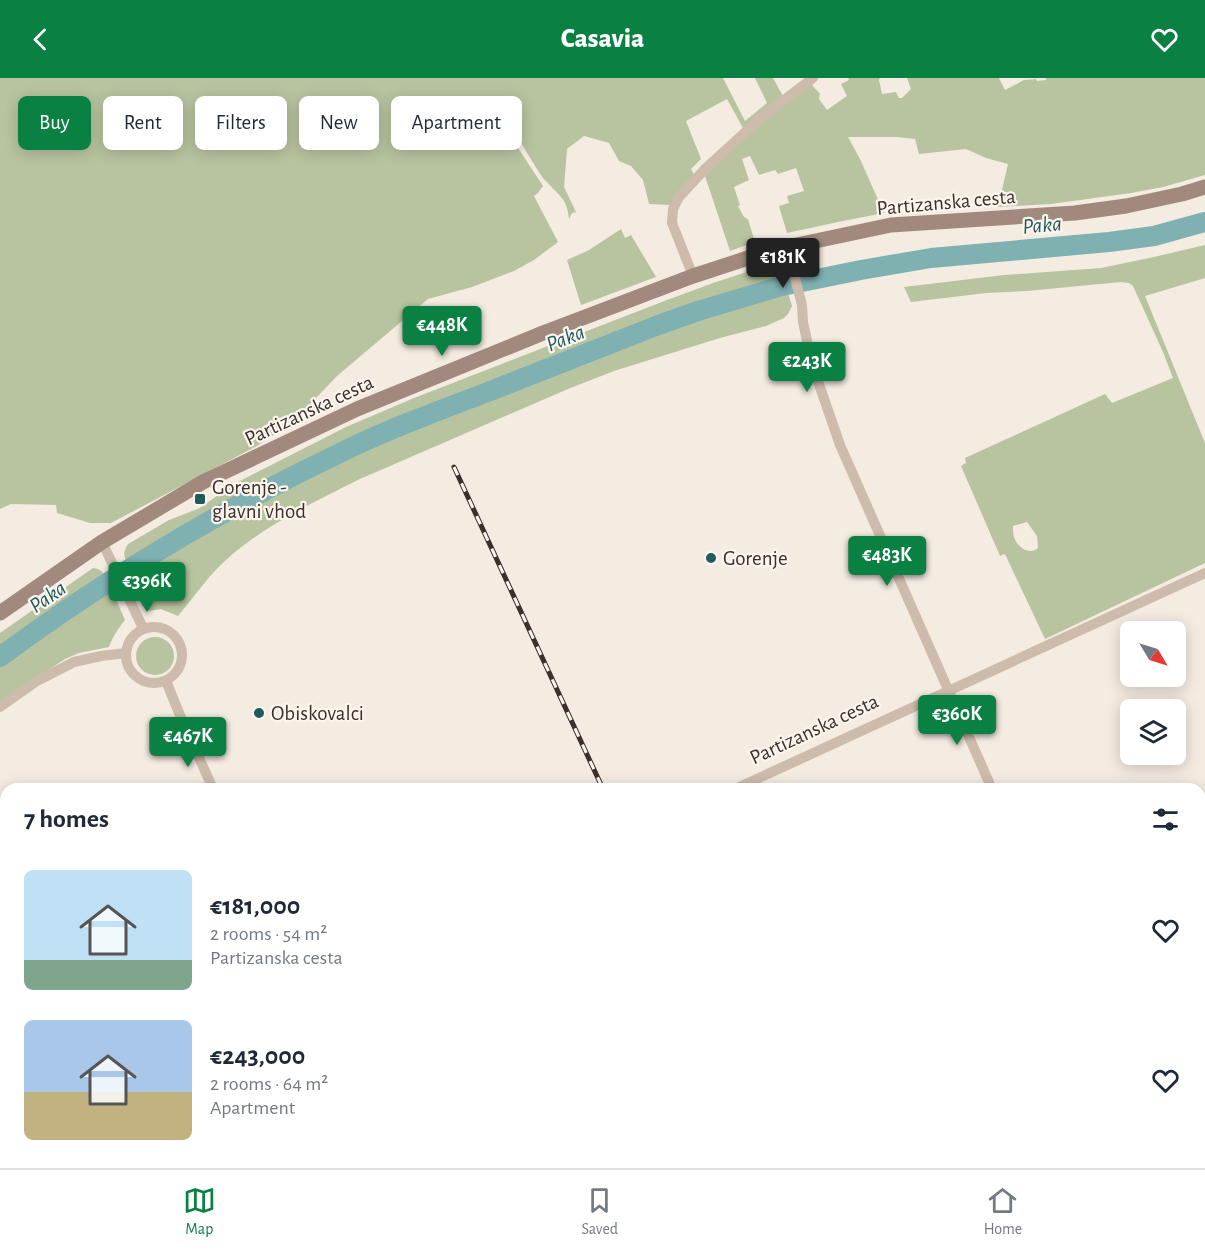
<!DOCTYPE html>
<meta charset="utf-8">
<style>
:root{--surface:#fff;--page:#f2f2f3;--text:#1f2937;--muted:#747a83;--line:#e0e1e3;--accent:#0b8043}
body{margin:0;font-family:"Alegreya Sans",sans-serif;background:var(--page);color:var(--text);height:100vh;display:flex;flex-direction:column;font-size:22px;white-space:nowrap}
*{box-sizing:border-box;margin:0}
p{font-size:20px;color:var(--muted)}
.icon{flex:none;width:33px;height:33px;fill:none;stroke:currentColor;stroke-width:2;stroke-linecap:round;stroke-linejoin:round}
.map{position:relative;flex:1;overflow:hidden}
.details{position:absolute;left:0px;top:705px;width:1206px;height:386px;display:flex;flex-direction:column;background:var(--surface);border-radius:18px 18px 0 0;box-shadow:0 3px 15px #0003}
.details>*{flex:none}
.banner{position:absolute;left:18px;top:18px;width:600px;height:54px;display:flex;gap:12px}
.needle{width:39px;rotate:128deg}
.buttons{position:absolute;left:1120px;top:543px;display:grid;gap:12px}
.buttons a{display:grid;place-items:center;width:66px;height:66px;border-radius:9px;background:var(--surface);box-shadow:0 3px 15px #0003;font-size:30px}
.price{position:absolute;translate:-50% -51px;padding:0 14px;border-radius:6px;background:var(--accent);color:#fff;font-size:20px;line-height:39px;filter:drop-shadow(0 2px 3px #0008)}
.price::after{content:'';position:absolute;left:50%;top:36px;width:18px;height:14px;margin-left:-9px;background:inherit;clip-path:polygon(0 0,100% 0,50% 100%)}
.price.active{background:#222;color:#fff}
ul{padding:0;list-style:none}
li{display:flex;align-items:center;gap:18px;height:150px;padding:0 24px}
li span{display:grid;place-items:center;flex:none;width:168px;height:120px;border-radius:9px;color:#555}
li>.icon{margin-inline-start:auto}
span .icon{width:72px;height:72px;fill:#fffc;stroke-width:1}
li b{font-size:26px}
h2{display:flex;justify-content:space-between;align-items:center;height:72px;padding:0 24px;font-size:26px}
.pill{padding:0 21px;border-radius:9px;background:var(--surface);box-shadow:0 3px 15px #0003;font-size:21px;line-height:54px}
.pill.active{background:var(--accent);color:#fff}
header{display:flex;justify-content:space-between;align-items:center;height:78px;padding:0 24px;background:var(--accent);color:#fff;font-size:27px;font-weight:800}
.menu{display:flex;justify-content:space-around;align-items:center;height:84px;border-top:2px solid var(--line);background:var(--surface);font-size:16px;color:var(--muted)}
.menu a{display:grid;justify-items:center;gap:3px}
.menu .active{color:var(--accent)}
.map>svg:first-child{display:block}
.green{fill:#b8c4a0;fill-rule:evenodd}
.lines{fill:none;stroke-linecap:round;stroke-linejoin:round}
.river{stroke:#7fb0b2;stroke-width:20}
.street{stroke:#cdbbac;stroke-width:10}
.secondary{stroke:#a18a7d;stroke-width:15}
.rail-casing{stroke:#3b302b;stroke-width:5}
.rail{stroke:#fbf5ee;stroke-width:3;stroke-dasharray:9;stroke-linecap:butt}
.poi-dot{fill:#1f5a5e;stroke:#fbf5ee;stroke-width:2}
.labels{text-anchor:middle;stroke-width:4.5;stroke-linejoin:round;paint-order:stroke}
.street-label{font-size:21px;fill:#3b302b;stroke:#fbf5ee}
.poi-label{font-size:21px;fill:#3b302b;stroke:#fbf5ee;text-anchor:start}
.water-label{font-size:22px;font-style:italic;fill:#1f5a5e;stroke:#fbf5ee}
</style>
<header><svg class="icon" aria-label="back" viewBox="0 0 24 24"><path d="M15 5l-7 7 7 7"/></svg>Casavia<svg class="icon" aria-label="heart" viewBox="0 0 24 24"><path d="M12 20l-8-8c-3-5 5-10 8-4 3-6 11-1 8 4z"/></svg></header>
<div class="map">
<svg width="1205" height="1090" viewBox="0 0 1205 1090">
<rect width="100%" height="100%" fill="#f4ebe1"/>
<g class="green">
<path d="M 0,0 L 723,0 L 745,43 L 767,25 L 755,0 L 773,0 L 784,20 L 743,50 L 727,21 L 686,43 L 701,81 L 691,91 L 695,98 L 670,127 L 649,126 L 643,102 L 631,88 L 619,83 L 609,65 L 584,58 L 567,71 L 564,109 L 576,134 L 572,135 L 569,141 C 567,120 560,119 548,105 C 542,100 538,93 534,86 C 525,73 518,59 511,44 L 506,45 L 518,70 L 543,108 L 538,115 L 534,118 L 558,164 L 534,182 L 514,193 L 472,209 L 428,221 L 337,298 L 293,344 L 257,368 L 111,445 L 90,445 L 57,435 L 56,427 L 11,426 L 0,431 Z"/>
<path d="M 848,0 L 880,0 L 879,2 L 882,16 L 896,14 L 899,20 L 902,20 L 911,11 L 907,0 L 999,0 L 1005,12 L 1024,2 L 1036,1 L 1037,3 L 1046,2 L 1046,0 L 1205,0 L 1205,97 L 1163,109 L 1131,115 L 1051,126 L 998,129 L 1008,86 L 986,80 L 966,71 L 919,76 L 915,61 L 897,59 L 848,59 L 860,81 L 884,135 L 843,143 L 787,155 L 779,128 L 789,125 L 787,118 L 804,113 L 796,90 L 778,96 L 775,92 L 759,97 L 750,78 L 742,81 L 749,102 L 734,109 L 740,127 L 738,128 L 744,139 L 748,141 L 755,164 L 730,173 L 705,98 L 749,54 L 811,6 L 820,16 L 819,21 L 827,32 L 847,18 L 841,6 L 849,2 Z"/>
<path d="M 621,151 L 625,160 L 631,157 L 656,199 L 581,227 L 567,182 L 589,172 Z"/>
<path d="M 1205,167 L 1205,200 L 1145,218 L 1205,365 L 1205,485 L 1045,561 L 1005,476 L 1000,478 L 961,388 L 966,385 L 965,380 L 1105,316 L 1112,325 L 1173,300 L 1163,274 L 1133,208 L 1129,205 L 1121,204 L 1027,213 L 986,215 L 911,224 L 904,209 L 1004,197 L 1101,190 L 1154,179 ZM 1027,444 L 1037,458 L 1038,470 C 1029,478 1017,469 1014,459 C 1013,456 1013,451 1013,448 Z"/>
<path d="M 770,188 C 779,190 782,195 785,203 L 687,231 L 409,340 L 314,383 L 261,410 L 214,435 L 128,486 C 123,478 123,474 128,466 L 169,442 L 200,430 L 232,407 L 346,349 L 414,320 L 667,222 L 716,204 L 762,189 Z"/>
<path d="M 787,212 L 792,228 L 788,236 L 784,240 L 766,248 L 720,260 L 614,293 L 568,311 L 360,401 C 316,423 263,448 226,482 C 208,498 194,519 178,538 L 161,531 L 148,533 L 131,494 L 199,452 L 315,391 L 388,357 L 647,256 L 688,241 Z"/>
<path d="M 93,490 C 101,491 103,494 107,501 L 25,556 L 0,574 L 0,555 Z"/>
<path d="M 110,508 L 125,542 C 118,551 113,558 109,569 L 79,575 L 65,581 L 0,624 L 0,584 L 34,559 Z"/>
<circle cx="155" cy="578" r="19"/>
<path d="M 1205,924 L 1205,1035 L 1200,1027 L 1200,928 Z"/>
</g>
<g class="lines">
<path class="river" d="M 0,579 C 108,499 224,430 346,372 C 389,351 435,334 480,317 C 540,293 601,270 661,246 L 701,232 L 782,208 L 861,192 L 931,180 L 1109,164 L 1154,158 L 1205,144"/>
<g class="street">
<path d="M 787,169 L 802,227 L 803,244 L 812,286 L 840,367 L 992,711"/>
<path d="M 693,198 L 672,145 L 673,131 L 679,119 L 705,91 L 763,38 L 813,0"/>
<path d="M 102,464 L 143,550"/>
<circle cx="154" cy="577" r="28"/>
<path d="M 166,603 L 182,642"/>
<path d="M 0,629 L 37,603 L 74,584 L 101,578 L 126,575"/>
<path d="M 189,657 L 213,711"/>
<path d="M 735,711 L 1205,495"/>
<path d="M 383,1084 L 385,1090"/>
<path d="M 169,1090 L 180,1084"/>
</g>
<g class="secondary">
<path d="M 0,535 L 102,464 L 203,404 L 357,331 L 543,255 L 693,198 L 754,178 L 787,169 L 891,147 L 1075,135 L 1126,128 L 1182,116 L 1205,109"/>
<path d="M 1202,1090 L 1205,1089"/>
</g>
<g class="rail-casing">
<g id="rail">
<path d="M 454,389 L 603,711"/>
<path d="M 1200,849 L 1205,847"/>
<path d="M 1200,874 L 1205,871"/>
<path d="M 1200,895 L 1205,892"/>
<path d="M 748,1090 L 760,1084"/>
<path d="M 784,1090 L 794,1084"/>
<path d="M 826,1090 L 838,1084"/>
</g>
</g>
<use href="#rail" class="rail"/>
</g>
<g class="poi-dot">
<rect x="194" y="415" width="12" height="12" rx="3"/>
<circle cx="711" cy="480" r="6"/>
<circle cx="259" cy="635" r="6"/>
</g>
<g class="labels">
<g class="street-label">
<text transform="translate(946 124) rotate(-5)" y="7">Partizanska cesta</text>
<text transform="translate(309 332) rotate(-25)" y="7">Partizanska cesta</text>
<text transform="translate(814 651) rotate(-25)" y="7">Partizanska cesta</text>
</g>
<g class="poi-label">
<text x="212" y="416">Gorenje -<tspan x="212" dy="24">glavni vhod</tspan></text>
<text x="723" y="487">Gorenje</text>
<text x="271" y="642">Obiskovalci</text>
</g>
<g class="water-label">
<text transform="translate(1042 146) rotate(-5)" y="8">Paka</text>
<text transform="translate(565 259) rotate(-22)" y="8">Paka</text>
<text transform="translate(47 518) rotate(-35)" y="8">Paka</text>
</g>
</g>
</svg>
<div class="buttons">
<a><svg class="needle" viewBox="-14 -14 28 28"><path d="M0-13l5 13h-10z" fill="#e53935"/><path d="M0 13l5-13h-10z" fill="#747a83"/></svg></a>
<a><svg class="icon" aria-label="layers" viewBox="0 0 24 24"><path d="M12 4l9 5-9 5-9-5zM3 14l9 5 9-5"/></svg></a>
</div>
<b class="price active" style="left:783px;top:211px">€181K</b>
<b class="price" style="left:442px;top:279px">€448K</b>
<b class="price" style="left:807px;top:315px">€243K</b>
<b class="price" style="left:887px;top:509px">€483K</b>
<b class="price" style="left:147px;top:535px">€396K</b>
<b class="price" style="left:957px;top:668px">€360K</b>
<b class="price" style="left:188px;top:690px">€467K</b>
<div class="banner">
<a class="pill active">Buy</a>
<a class="pill">Rent</a>
<a class="pill">Filters</a>
<a class="pill">New</a>
<a class="pill">Apartment</a>
</div>
<section class="details">
<h2>7 homes<svg class="icon" aria-label="filters" viewBox="0 0 24 24"><path d="M4 7h16M4 17h16"/><circle cx="9" cy="7" r="2"/><circle cx="15" cy="17" r="2"/></svg></h2>
<ul>
<li><span style="background:linear-gradient(#bfe0f5 75%,#7fa58c 0)"><svg class="icon" aria-label="home" viewBox="0 0 24 24"><path d="M3 11l9-7 9 7M6 9v11h12V9"/></svg></span><div><b>€181,000</b><p>2 rooms · 54 m²</p><p>Partizanska cesta</p></div><svg class="icon" aria-label="heart" viewBox="0 0 24 24"><path d="M12 20l-8-8c-3-5 5-10 8-4 3-6 11-1 8 4z"/></svg></li>
<li><span style="background:linear-gradient(#a9c7e8 60%,#c2b280 0)"><svg class="icon" aria-label="home" viewBox="0 0 24 24"><path d="M3 11l9-7 9 7M6 9v11h12V9"/></svg></span><div><b>€243,000</b><p>2 rooms · 64 m²</p><p>Apartment</p></div><svg class="icon" aria-label="heart" viewBox="0 0 24 24"><path d="M12 20l-8-8c-3-5 5-10 8-4 3-6 11-1 8 4z"/></svg></li>
</ul>
</section>
</div>
<nav class="menu">
<a class="active"><svg class="icon" aria-label="map" viewBox="0 0 24 24"><path d="M3 6l6-2 6 2 6-2v14l-6 2-6-2-6 2zM9 4v14M15 6v14"/></svg>Map</a>
<a><svg class="icon" aria-label="saved" viewBox="0 0 24 24"><path d="M7 4h10v16l-5-4-5 4z"/></svg>Saved</a>
<a><svg class="icon" aria-label="home" viewBox="0 0 24 24"><path d="M3 11l9-7 9 7M6 9v11h12V9"/></svg>Home</a>
</nav>
